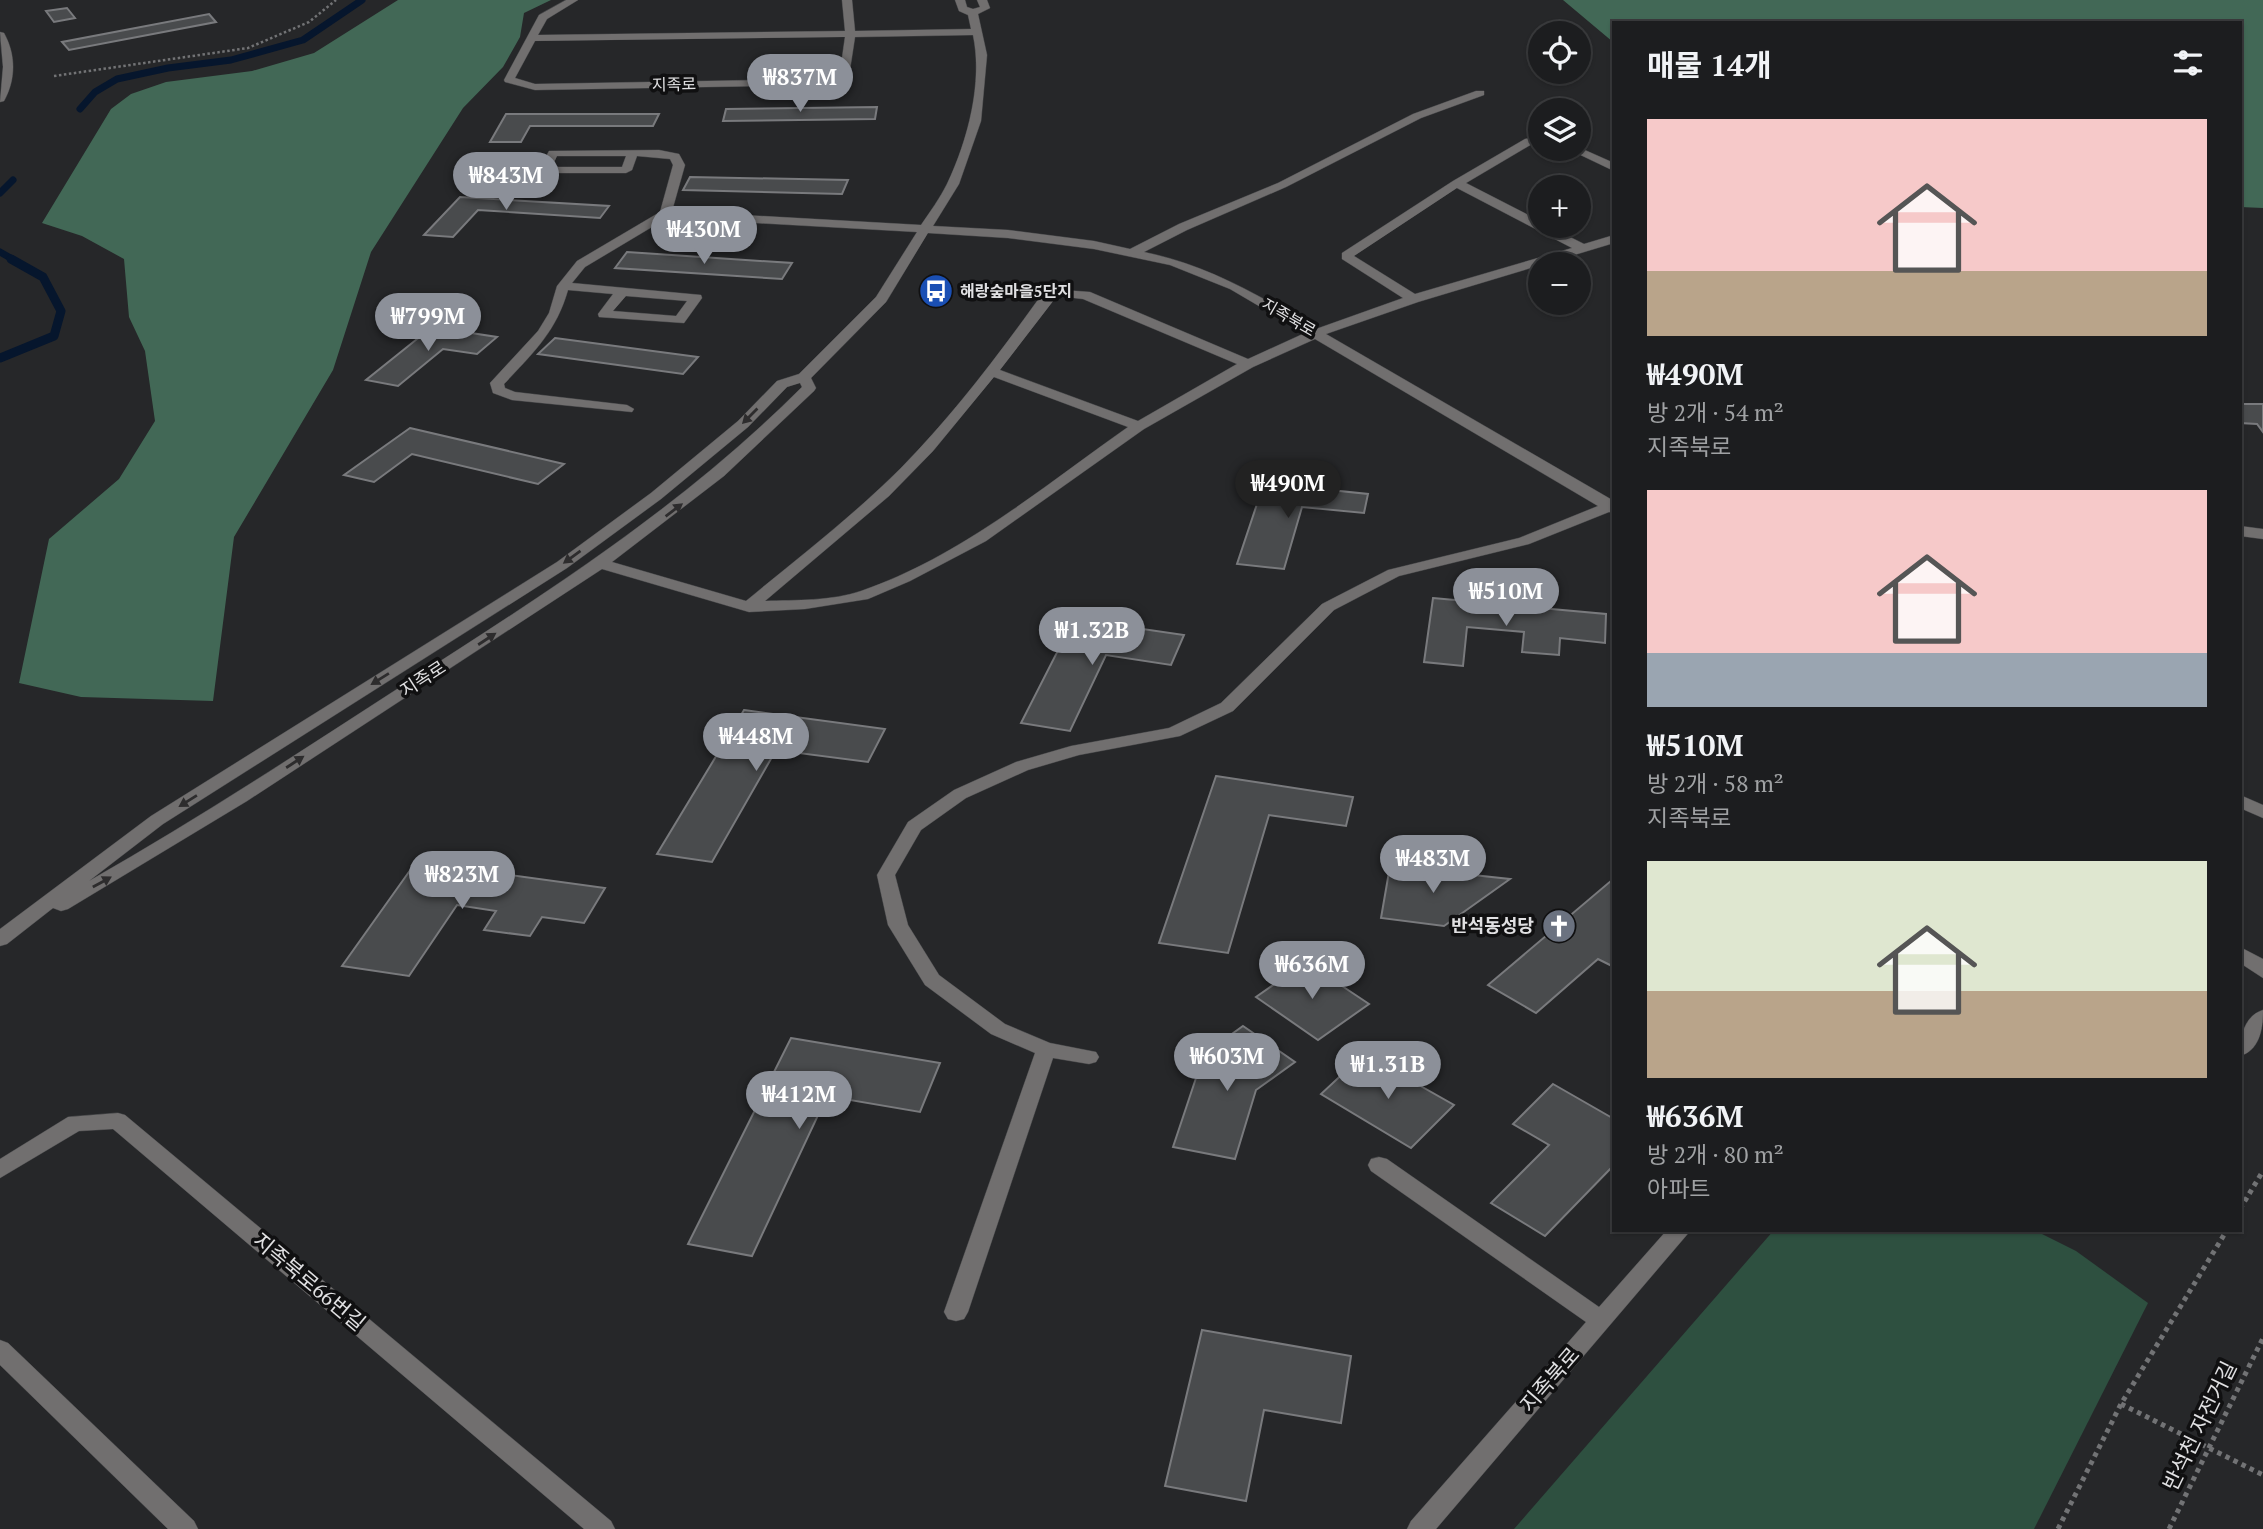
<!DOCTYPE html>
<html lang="ko">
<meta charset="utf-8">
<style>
:root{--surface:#1c1d1f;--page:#292a2c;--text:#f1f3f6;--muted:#a0a2a4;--line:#3a3b3d;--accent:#8c9099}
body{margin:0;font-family:"PT Serif","Noto Sans KR",serif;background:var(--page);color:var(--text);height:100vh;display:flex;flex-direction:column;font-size:26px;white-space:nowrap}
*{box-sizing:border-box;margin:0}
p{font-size:23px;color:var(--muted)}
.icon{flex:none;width:38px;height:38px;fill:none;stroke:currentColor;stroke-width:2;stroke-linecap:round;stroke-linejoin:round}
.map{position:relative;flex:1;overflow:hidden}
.drawer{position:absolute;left:1612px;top:21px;width:630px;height:1211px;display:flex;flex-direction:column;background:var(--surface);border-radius:0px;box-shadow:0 2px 5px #0004,0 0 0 2px var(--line)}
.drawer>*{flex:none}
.buttons{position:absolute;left:1528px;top:21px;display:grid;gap:14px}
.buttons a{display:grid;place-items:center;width:63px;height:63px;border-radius:50%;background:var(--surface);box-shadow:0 2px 5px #0004,0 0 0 2px var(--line);font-size:35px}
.price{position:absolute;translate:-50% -60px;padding:0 16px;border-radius:24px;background:var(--accent);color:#fff;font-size:23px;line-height:46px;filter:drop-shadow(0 2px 4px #0008)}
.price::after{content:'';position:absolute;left:50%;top:42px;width:21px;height:16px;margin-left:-10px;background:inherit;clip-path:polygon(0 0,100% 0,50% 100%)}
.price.current{background:#222;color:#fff}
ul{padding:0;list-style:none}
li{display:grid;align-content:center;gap:14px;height:371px;padding:0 35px}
li span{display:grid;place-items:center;height:217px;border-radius:0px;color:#555}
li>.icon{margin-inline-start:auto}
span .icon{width:126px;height:126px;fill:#fffc;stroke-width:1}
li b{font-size:30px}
h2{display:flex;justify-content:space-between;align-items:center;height:84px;padding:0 35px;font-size:30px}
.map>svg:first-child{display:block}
.green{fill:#2e5040}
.forest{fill:#426856}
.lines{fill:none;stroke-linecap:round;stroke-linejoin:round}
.stream-far1{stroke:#06162d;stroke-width:7}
.stream{stroke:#06162d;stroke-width:9}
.building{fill:#494b4d;stroke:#797a7d;stroke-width:2}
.minor-casing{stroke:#444547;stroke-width:1}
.path-far1{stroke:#727375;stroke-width:2.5;stroke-dasharray:2.5 2.5;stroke-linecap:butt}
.path{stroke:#727375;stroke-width:5;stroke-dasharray:4.5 4.5;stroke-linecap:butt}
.minor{fill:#716f6f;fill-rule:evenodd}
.path-bridge{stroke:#727375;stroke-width:5;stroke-dasharray:4.5 4.5;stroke-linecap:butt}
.oneway{fill:#2d2c2d}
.labels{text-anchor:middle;stroke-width:7;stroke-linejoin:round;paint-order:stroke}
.far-street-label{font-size:16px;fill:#e0e0e2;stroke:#101011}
.far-poi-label{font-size:16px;font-weight:bold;fill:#e0e0e2;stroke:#101011;text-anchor:start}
.street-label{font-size:18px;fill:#e0e0e2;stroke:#101011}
.poi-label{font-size:18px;font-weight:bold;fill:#e0e0e2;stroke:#101011;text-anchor:end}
.near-street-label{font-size:21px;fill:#e0e0e2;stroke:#101011}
</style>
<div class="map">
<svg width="2263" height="1529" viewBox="0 0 2263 1529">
<rect width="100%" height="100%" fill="#262729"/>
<path class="green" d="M 1774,1230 L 2034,1230 L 2076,1251 L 2148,1303 L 2034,1529 L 1514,1529 Z"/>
<g class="forest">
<path d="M 398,0 L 551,0 L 524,13 L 520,37 L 503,67 L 463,108 L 371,252 L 333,370 L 234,537 L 213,701 L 81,697 L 19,683 L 49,539 L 119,479 L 155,421 L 145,351 L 129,317 L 124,259 L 82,236 L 42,223 L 111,109 L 131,94 L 166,82 L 252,71 L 314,53 Z"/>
<path d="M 1563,0 L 2263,0 L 2263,208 L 2240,207 L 2240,23 L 1614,23 L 1613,42 Z"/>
</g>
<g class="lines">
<g class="stream-far1">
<path d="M 80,109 L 95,92 L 117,79 L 168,68 L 231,60 L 303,40 L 362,0"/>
<path d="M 0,193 L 13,180"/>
<path d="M 0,252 L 14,260"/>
</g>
<path class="stream" d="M 0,358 L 54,336 L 61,311 L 43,277 L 11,259"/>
</g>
<g class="building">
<path d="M 67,8 L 75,18 L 54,22 L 46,11 Z"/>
<path d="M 209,14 L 216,22 L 69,50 L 62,42 Z"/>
<path d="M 877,107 L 875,119 L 723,121 L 726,109 Z"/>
<path d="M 506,114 L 659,114 L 653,126 L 530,126 L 521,142 L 490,142 Z"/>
<path d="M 690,177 L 848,180 L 842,194 L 683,190 Z"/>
<path d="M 460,197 L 609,206 L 600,218 L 478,210 L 453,237 L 424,235 Z"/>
<path d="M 627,252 L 792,263 L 782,279 L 615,268 Z"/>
<path d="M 432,327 L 497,337 L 477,354 L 443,349 L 398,386 L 366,380 Z"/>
<path d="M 555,338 L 698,357 L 683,374 L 538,354 Z"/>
<path d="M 2240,404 L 2263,404 L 2263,432 L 2257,424 L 2240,423 Z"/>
<path d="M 410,428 L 564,464 L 538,484 L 412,454 L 374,482 L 344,475 Z"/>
<path d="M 1264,483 L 1368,494 L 1364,513 L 1302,507 L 1284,569 L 1237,564 Z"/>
<path d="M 1433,598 L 1606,614 L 1605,643 L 1560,638 L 1559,655 L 1522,652 L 1524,632 L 1467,627 L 1463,666 L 1424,662 Z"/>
<path d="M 1074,619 L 1184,635 L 1171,665 L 1106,655 L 1070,731 L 1021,723 Z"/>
<path d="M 744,710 L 885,729 L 868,762 L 776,750 L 712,862 L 657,854 Z"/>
<path d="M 1216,776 L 1353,797 L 1346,826 L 1269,815 L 1228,953 L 1159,943 Z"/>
<path d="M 416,862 L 605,888 L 584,923 L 542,917 L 530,936 L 484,930 L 496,911 L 457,905 L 409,976 L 342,966 Z"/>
<path d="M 1390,866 L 1510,879 L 1444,926 L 1381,918 Z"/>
<path d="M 1612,880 L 1614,967 L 1598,959 L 1536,1013 L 1488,985 Z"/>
<path d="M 1306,962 L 1369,1004 L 1318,1040 L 1256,997 Z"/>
<path d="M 1243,1026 L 1295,1062 L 1256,1090 L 1235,1159 L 1173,1147 L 1204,1054 Z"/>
<path d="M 791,1038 L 940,1063 L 920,1112 L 827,1096 L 752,1256 L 688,1244 Z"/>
<path d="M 1364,1054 L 1454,1105 L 1411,1148 L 1321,1094 Z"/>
<path d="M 1553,1084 L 1614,1119 L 1614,1165 L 1545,1236 L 1491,1203 L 1549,1145 L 1513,1124 Z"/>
<path d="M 1202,1330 L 1351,1356 L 1341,1423 L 1264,1410 L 1246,1501 L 1165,1486 Z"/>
</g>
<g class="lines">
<g class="minor-casing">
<g id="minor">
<path d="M 566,0 L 578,0 L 547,19 L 538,35 L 845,31 L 842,0 L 852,0 L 855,31 L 971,29 L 968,15 L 959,11 L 955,0 L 965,0 L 967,7 L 973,9 L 980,7 L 977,0 L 987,0 L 990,8 L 978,14 L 987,55 L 981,121 L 959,184 L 933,226 L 1008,230 L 1094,241 L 1130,249 L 1179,224 L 1278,183 L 1413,114 L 1476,91 L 1484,91 L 1484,95 L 1421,118 L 1286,187 L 1187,230 L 1144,252 C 1208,265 1260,296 1316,329 L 1403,298 L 1342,259 L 1342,253 L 1453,181 L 1525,139 L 1540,136 L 1540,142 L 1532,144 L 1466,183 L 1540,221 L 1540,226 L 1548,226 L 1584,244 L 1614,235 L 1614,243 L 1418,302 L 1326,334 L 1614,501 L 1614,513 L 1609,512 L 1529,544 L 1399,576 L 1334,610 L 1233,711 L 1180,736 L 1079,755 L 1028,770 L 966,798 L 921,830 L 895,875 L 908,925 L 939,975 L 1005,1024 L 1050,1043 L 1096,1052 L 1099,1057 L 1096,1062 L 1089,1064 L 1053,1058 L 968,1312 L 964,1319 L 956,1321 L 948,1319 L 944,1312 L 1035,1053 L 991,1034 L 925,985 L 888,925 L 877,875 L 908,822 L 954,790 L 1016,762 L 1071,746 L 1169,728 L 1221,703 L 1322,604 L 1388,570 L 1519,538 L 1598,506 L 1315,339 L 1253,367 L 1144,429 L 986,541 L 910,581 L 868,599 L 805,609 L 749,612 L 602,569 L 247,801 L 68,909 L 61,911 L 53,908 L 7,944 L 0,946 L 0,929 L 151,816 L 557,562 L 651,493 L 738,421 L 777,381 L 799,374 L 876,297 L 917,232 L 667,218 L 585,267 L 572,283 L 701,295 L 702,298 L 684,323 L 599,317 L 598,314 L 613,294 L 568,290 C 556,332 533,353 504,384 L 505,388 L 515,392 L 627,405 L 634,409 L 632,412 L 512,400 L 493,393 L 490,383 L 538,331 L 549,313 L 557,286 L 577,261 L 660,212 L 673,165 L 670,159 L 637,156 L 632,170 L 626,173 L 540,173 L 538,171 L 549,151 L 659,150 L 679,154 L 685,165 L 672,211 L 921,225 C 930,212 940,198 947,184 C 968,140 983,82 973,35 L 855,37 L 849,76 L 818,85 L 535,90 L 505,82 L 504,80 L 539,15 ZM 845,37 L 840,72 L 817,79 L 535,84 L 515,78 L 535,41 ZM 557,156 L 626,156 L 622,167 L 552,167 ZM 1457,188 L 1572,248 L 1415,294 L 1354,256 ZM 928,233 L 1008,238 L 1094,249 L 1170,265 L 1230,289 L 1305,333 L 1248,359 L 1090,292 L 1049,289 L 1040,297 C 997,357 953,415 901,468 C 853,516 798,558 746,601 L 612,562 L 724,476 L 814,391 L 816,388 L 811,378 L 886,302 ZM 626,296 L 687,301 L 676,316 L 613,311 ZM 1057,296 L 1083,299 L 1237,364 L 1138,421 L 1000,370 ZM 994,377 L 1128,427 C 1044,486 960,557 861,591 C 832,601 796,600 765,601 L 889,496 L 933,451 ZM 800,383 L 802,387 C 682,507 549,591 408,682 C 303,750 198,819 89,881 L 163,824 L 567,568 L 661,499 L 748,427 L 787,387 Z"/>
<path d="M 0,32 L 4,33 C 16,55 16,79 4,101 L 0,102 L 3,67 Z"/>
<path d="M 1578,147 L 1614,163 L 1614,171 L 1568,149 Z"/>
<path d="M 2240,526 L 2263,529 L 2263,539 L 2240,536 Z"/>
<path d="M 2240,795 L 2263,805 L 2263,818 L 2240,808 Z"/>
<path d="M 2240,947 L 2263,959 L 2263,978 L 2240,963 Z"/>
<path d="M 2263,1010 C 2263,1028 2260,1050 2240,1056 C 2240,1039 2243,1016 2263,1010 Z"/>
<path d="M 118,1113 L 125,1115 L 611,1521 L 615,1529 L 584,1529 L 113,1129 L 79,1131 L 0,1178 L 0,1159 L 68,1117 Z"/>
<path d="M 1379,1157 L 1387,1159 L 1599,1307 L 1667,1230 L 1691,1230 L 1436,1529 L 1407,1529 L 1411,1521 L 1586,1322 L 1371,1171 L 1368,1165 L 1371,1159 Z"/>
<path d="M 0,1340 L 8,1343 L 194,1521 L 198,1529 L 168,1529 L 0,1365 Z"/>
</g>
</g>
<path class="path-far1" d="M 54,76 L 248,48 L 309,22 L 336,0"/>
<g class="path">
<path d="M 2240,1209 L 2263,1171"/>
<path d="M 2121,1404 L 2153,1420"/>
<path d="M 2058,1529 L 2121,1404 L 2227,1230"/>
<path d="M 2169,1529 L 2263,1338"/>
</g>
<use href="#minor" class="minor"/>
<path class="path-bridge" d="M 2153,1420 L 2263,1475"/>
</g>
<defs><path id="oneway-solid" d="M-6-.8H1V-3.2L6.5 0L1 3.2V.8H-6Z" transform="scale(1.75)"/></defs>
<g class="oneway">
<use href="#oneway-solid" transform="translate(750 416) rotate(135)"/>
<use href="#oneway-solid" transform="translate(674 510) rotate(-37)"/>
<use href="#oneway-solid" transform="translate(572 557) rotate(144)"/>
<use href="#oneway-solid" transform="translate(487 639) rotate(-33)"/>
<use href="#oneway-solid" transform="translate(380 679) rotate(148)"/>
<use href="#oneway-solid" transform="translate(295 762) rotate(-33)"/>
<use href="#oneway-solid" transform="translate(188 801) rotate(148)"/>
<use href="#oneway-solid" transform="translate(102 882) rotate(-29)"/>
</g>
<defs>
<g id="bus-disc" transform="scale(1.75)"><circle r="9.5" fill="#1a4fb4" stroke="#101011"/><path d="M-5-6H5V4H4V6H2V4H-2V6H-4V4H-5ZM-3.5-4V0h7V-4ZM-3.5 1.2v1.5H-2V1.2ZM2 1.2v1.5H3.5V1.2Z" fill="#fff"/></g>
<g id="church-disc" transform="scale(1.75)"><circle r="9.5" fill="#6b7280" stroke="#101011"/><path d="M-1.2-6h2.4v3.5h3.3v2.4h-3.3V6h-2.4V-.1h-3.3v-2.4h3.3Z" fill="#fff"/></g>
</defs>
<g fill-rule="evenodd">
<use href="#bus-disc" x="936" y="291"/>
<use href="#church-disc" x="1559" y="926"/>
</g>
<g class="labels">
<g class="far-street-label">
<text transform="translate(674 84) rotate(-1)" y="6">지족로</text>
<text transform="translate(1289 317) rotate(30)" y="6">지족북로</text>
</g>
<g class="far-poi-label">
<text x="960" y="297">해랑숲마을5단지</text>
</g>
<g class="street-label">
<text transform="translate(423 679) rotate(-33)" y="6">지족로</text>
</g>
<g class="poi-label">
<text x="1534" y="932">반석동성당</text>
</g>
<g class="near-street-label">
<text transform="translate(309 1282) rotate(40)" y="7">지족북로66번길</text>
<text transform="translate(1550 1380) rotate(-49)" y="7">지족북로</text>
<text transform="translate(2200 1426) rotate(-64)" y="7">반석천 자전거길</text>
</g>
</g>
</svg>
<div class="buttons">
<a><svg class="icon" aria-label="locate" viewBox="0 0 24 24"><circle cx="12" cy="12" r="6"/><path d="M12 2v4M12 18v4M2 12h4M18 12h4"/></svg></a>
<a><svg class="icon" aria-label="layers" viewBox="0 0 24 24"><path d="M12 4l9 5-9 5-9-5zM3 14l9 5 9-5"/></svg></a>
<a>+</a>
<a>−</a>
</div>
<b class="price" style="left:800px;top:114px">₩837M</b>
<b class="price" style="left:506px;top:212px">₩843M</b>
<b class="price" style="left:704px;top:266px">₩430M</b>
<b class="price" style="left:428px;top:353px">₩799M</b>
<b class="price current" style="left:1288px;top:520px">₩490M</b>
<b class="price" style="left:1506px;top:628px">₩510M</b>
<b class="price" style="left:1092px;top:667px">₩1.32B</b>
<b class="price" style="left:756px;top:773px">₩448M</b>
<b class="price" style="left:1433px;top:895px">₩483M</b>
<b class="price" style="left:462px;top:911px">₩823M</b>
<b class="price" style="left:1312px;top:1001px">₩636M</b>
<b class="price" style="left:1227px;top:1093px">₩603M</b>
<b class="price" style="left:1388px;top:1101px">₩1.31B</b>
<b class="price" style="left:799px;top:1131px">₩412M</b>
<section class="drawer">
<h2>매물 14개<svg class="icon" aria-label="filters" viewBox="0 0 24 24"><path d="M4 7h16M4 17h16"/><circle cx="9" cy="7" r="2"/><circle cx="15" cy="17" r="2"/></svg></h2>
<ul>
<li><span style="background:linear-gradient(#f6c9c9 70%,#b9a48a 0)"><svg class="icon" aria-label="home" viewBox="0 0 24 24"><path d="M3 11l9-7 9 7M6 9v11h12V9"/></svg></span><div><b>₩490M</b><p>방 2개 · 54 m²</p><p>지족북로</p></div></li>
<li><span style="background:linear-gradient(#f6c9c9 75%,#9aa5b1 0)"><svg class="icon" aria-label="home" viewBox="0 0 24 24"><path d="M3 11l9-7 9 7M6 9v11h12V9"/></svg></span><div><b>₩510M</b><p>방 2개 · 58 m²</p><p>지족북로</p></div></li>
<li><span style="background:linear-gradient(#dfe7d0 60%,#b9a48a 0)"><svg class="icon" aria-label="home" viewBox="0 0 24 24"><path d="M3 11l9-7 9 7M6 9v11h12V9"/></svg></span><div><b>₩636M</b><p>방 2개 · 80 m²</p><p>아파트</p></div></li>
</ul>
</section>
</div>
